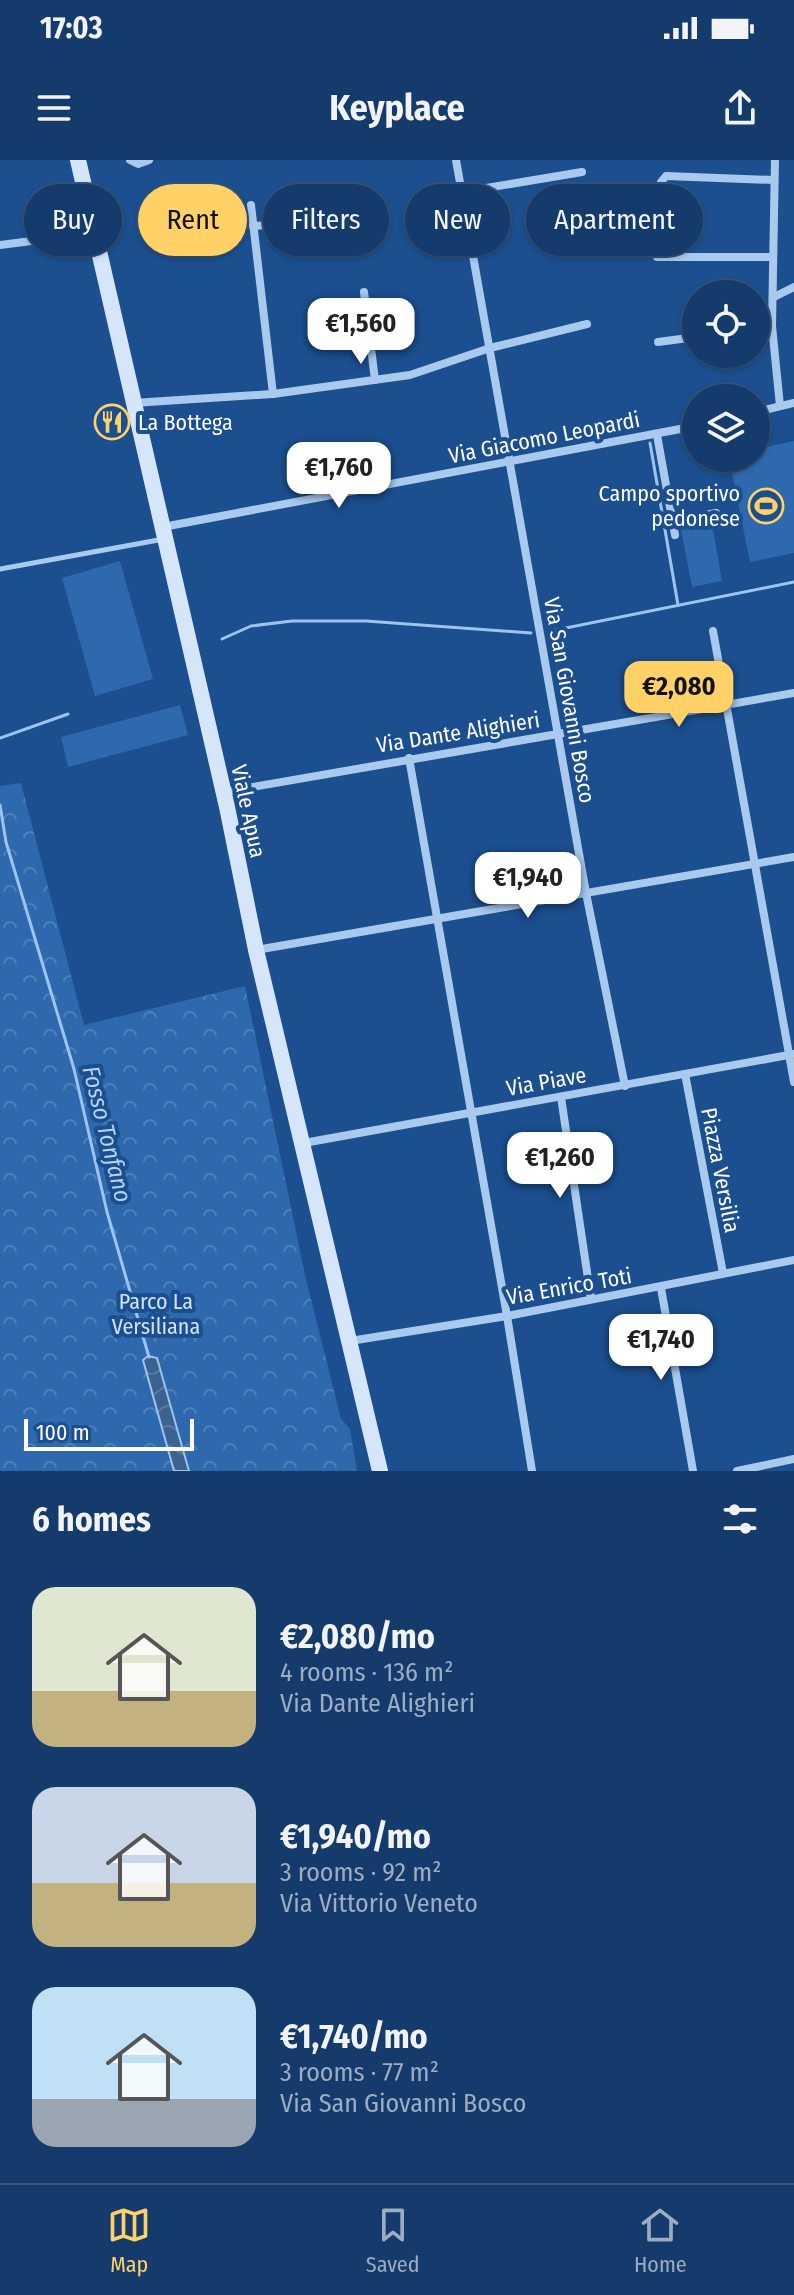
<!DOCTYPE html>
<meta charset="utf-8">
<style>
:root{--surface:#143b6b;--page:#1d4271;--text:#f1f3f6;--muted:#9dadc1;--line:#33557e;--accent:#ffd166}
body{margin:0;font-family:"Fira Sans Condensed",sans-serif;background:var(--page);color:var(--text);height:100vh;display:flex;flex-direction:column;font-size:30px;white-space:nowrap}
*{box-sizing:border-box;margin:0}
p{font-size:26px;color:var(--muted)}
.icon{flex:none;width:44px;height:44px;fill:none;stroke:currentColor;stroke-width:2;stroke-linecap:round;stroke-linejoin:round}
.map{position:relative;height:1311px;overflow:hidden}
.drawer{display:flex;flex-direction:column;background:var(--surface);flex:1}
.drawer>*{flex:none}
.guide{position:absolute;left:24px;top:24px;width:746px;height:72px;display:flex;gap:16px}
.fabs{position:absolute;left:682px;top:120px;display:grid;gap:16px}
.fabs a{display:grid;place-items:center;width:88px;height:88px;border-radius:50%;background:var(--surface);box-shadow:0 2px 6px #0004,0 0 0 2px var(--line);font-size:40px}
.scale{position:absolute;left:24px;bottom:20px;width:170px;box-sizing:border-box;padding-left:8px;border:4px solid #fff;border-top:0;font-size:22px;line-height:28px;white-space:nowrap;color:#fff;-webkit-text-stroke:6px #1b4f8f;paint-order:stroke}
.price{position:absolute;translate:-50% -68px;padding:0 18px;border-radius:16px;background:#fff;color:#222;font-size:26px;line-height:52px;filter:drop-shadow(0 2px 4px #0008)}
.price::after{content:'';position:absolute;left:50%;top:48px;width:24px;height:18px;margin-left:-12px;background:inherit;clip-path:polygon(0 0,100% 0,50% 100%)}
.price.on{background:var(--accent);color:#111}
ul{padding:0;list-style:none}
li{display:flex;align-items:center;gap:24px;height:200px;padding:0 32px}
li span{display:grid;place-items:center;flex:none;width:224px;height:160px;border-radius:24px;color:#555}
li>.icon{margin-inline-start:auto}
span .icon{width:96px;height:96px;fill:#fffc;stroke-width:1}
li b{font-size:34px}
h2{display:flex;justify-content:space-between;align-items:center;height:96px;padding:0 32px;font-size:34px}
.pill{padding:0 28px;border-radius:36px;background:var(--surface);box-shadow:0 2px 6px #0004,0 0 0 2px var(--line);font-size:28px;line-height:72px}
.pill.on{background:var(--accent);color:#111}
.status{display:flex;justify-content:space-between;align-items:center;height:56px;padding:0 40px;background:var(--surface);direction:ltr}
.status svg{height:22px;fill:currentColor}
header{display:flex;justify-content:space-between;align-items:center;height:104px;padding:0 32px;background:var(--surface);font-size:36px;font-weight:700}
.tab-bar{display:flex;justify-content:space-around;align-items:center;height:112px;border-top:2px solid var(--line);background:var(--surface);font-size:22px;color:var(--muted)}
.tab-bar a{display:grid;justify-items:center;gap:4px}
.tab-bar .on{color:var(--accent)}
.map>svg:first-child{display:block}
.green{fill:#2e69ad}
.park{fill:url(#park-crowns)}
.water{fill:url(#water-waves);stroke:#9cc4f0;stroke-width:2}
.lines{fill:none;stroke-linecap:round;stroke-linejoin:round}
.stream{stroke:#9cc4f0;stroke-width:3}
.lane{stroke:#a9c9ee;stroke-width:5}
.street{stroke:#a9c9ee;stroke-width:8}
.secondary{stroke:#d6e6fa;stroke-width:16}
.labels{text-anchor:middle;stroke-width:8;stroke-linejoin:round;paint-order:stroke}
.poi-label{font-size:22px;fill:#fff;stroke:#1b4f8f;text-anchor:start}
.street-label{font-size:22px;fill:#fff;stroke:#1b4f8f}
.park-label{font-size:22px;fill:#cfe3fa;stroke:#1b4f8f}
.water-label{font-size:24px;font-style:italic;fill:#b5d3f5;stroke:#1b4f8f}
</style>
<div class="status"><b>17:03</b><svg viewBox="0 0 49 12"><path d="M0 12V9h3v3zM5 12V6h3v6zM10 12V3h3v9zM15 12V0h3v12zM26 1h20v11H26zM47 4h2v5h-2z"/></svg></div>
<header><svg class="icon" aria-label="menu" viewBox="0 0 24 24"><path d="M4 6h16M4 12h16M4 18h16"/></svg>Keyplace<svg class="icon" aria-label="share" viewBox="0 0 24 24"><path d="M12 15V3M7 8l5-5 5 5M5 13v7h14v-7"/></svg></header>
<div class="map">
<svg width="794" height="1311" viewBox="0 0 794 1311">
<defs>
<pattern id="park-crowns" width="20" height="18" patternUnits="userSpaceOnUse" patternTransform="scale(2)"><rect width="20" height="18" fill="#2e69ad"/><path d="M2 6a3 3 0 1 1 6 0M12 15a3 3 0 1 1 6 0" fill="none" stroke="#4d80b9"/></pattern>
<pattern id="water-waves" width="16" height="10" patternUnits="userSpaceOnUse" patternTransform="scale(2)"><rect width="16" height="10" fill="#3c6290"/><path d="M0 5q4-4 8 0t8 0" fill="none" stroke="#597aa1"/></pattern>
</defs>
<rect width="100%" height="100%" fill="#1b4f8f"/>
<g class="green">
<path d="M 794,281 L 794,393 L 750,402 L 729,298 L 756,298 L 756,289 Z"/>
<path d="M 711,358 L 722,421 L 692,427 L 680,364 Z"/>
<path d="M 120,401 L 153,519 L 95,536 L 62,418 Z"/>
<path d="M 180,545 L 188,575 L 68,607 L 61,577 Z"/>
</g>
<path class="park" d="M 21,623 L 84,865 L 245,826 L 305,1115 L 341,1259 L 350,1269 L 357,1311 L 0,1311 L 0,626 Z"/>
<path class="water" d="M 148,1196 L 157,1198 L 189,1311 L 174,1311 L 143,1200 Z"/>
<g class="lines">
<g class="stream">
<path d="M 650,283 L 678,445"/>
<path d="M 551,471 L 794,422"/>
<path d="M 222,479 L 251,466 L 292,461 L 366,461 L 531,473"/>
<path d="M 0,578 L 68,554"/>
<path d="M 0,645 L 6,682 L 74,909 L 107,1052 L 149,1197"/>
</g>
<path class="lane" d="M 0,409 L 164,379"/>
<g class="street">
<path d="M 130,0 L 138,4 L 149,0"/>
<path d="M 456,0 L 586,733 L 625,926"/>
<path d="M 775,0 L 772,166 L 780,246"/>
<path d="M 462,32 L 582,12"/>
<path d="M 251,45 L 273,234"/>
<path d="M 253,66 L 323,61"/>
<path d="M 0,85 L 94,73"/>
<path d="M 773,97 L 657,97 L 661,22 L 666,16 L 774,20"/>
<path d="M 364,132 L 375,220"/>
<path d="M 774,137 L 794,127"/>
<path d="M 756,168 L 772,166"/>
<path d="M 658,182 L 696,177"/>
<path d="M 133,243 L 273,234 L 410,215 L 490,188 L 587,164"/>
<path d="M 756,252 L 794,243"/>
<path d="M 657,275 L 675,375"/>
<path d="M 673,361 L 716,353"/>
<path d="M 163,367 L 696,266"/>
<path d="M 713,471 L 794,922"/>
<path d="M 409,598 L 507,1156 L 532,1311"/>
<path d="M 224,632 L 794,533"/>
<path d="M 256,790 L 794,697"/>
<path d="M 685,914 L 723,1113"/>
<path d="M 561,937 L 591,1139"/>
<path d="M 304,983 L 794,894"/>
<path d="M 661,1128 L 693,1311"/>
<path d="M 350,1181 L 507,1156 L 794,1100"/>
<path d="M 737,1311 L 794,1299"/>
</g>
<path class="secondary" d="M 78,0 L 227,647 L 256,790 L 380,1311"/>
</g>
<defs>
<g id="restaurant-ring" transform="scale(1.8)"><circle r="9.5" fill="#1b4f8f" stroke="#ffd166" stroke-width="1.5"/><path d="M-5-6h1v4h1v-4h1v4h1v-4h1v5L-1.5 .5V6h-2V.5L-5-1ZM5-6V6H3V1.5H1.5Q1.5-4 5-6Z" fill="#ffd166"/></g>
<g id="stadium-ring" transform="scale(1.8)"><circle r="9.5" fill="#1b4f8f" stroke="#ffd166" stroke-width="1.5"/><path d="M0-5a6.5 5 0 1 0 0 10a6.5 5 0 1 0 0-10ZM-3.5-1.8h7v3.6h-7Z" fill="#ffd166"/></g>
</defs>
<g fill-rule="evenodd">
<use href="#restaurant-ring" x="112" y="262"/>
<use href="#stadium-ring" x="766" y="346"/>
</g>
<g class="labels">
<g class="poi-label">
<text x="138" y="270">La Bottega</text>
<text x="740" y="341" text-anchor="end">Campo sportivo<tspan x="740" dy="25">pedonese</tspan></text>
</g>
<g class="street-label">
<text transform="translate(544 277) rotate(-11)" y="8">Via Giacomo Leopardi</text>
<text transform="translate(570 540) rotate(80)" y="8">Via San Giovanni Bosco</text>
<text transform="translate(458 572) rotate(-9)" y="8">Via Dante Alighieri</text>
<text transform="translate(249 651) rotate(78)" y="8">Viale Apua</text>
<text transform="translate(546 921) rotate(-10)" y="8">Via Piave</text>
<text transform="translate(721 1010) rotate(79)" y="8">Piazza Versilia</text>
<text transform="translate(569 1126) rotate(-10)" y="8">Via Enrico Toti</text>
</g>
<g class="park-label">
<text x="156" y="1149">Parco La<tspan x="156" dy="25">Versiliana</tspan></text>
</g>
<g class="water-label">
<text transform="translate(107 974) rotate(76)" y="8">Fosso Tonfano</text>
</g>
</g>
</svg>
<div class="fabs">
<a><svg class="icon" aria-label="locate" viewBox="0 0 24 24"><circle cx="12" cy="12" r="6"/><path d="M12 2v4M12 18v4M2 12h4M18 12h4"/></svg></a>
<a><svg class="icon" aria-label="layers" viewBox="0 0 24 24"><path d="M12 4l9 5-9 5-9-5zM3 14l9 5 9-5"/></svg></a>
</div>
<div class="scale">100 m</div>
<b class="price" style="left:361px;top:206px">€1,560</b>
<b class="price" style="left:339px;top:350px">€1,760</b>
<b class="price on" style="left:679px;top:569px">€2,080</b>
<b class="price" style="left:528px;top:760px">€1,940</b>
<b class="price" style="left:560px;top:1040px">€1,260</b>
<b class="price" style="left:661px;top:1222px">€1,740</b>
<div class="guide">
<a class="pill">Buy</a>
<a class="pill on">Rent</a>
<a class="pill">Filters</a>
<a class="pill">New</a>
<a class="pill">Apartment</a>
</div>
</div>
<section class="drawer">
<h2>6 homes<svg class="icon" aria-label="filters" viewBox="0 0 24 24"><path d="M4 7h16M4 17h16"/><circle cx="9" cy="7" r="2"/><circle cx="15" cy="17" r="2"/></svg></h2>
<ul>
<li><span style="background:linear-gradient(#dfe7d0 65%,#c2b280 0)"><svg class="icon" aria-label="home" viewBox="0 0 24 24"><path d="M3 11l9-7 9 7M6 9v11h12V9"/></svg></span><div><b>€2,080/mo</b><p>4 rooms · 136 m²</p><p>Via Dante Alighieri</p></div></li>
<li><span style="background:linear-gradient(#c9d6e8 60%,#c2b280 0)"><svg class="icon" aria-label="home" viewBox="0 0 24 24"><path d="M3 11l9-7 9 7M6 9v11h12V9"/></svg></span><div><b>€1,940/mo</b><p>3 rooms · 92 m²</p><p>Via Vittorio Veneto</p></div></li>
<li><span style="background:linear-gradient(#bfe0f5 70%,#9aa5b1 0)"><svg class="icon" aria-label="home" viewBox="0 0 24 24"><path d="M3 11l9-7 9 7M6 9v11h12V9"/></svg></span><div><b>€1,740/mo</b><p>3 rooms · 77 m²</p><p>Via San Giovanni Bosco</p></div></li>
</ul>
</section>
<nav class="tab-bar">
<a class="on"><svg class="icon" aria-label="map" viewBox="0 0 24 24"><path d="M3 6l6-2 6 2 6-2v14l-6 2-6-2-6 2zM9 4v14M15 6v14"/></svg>Map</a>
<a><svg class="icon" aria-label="saved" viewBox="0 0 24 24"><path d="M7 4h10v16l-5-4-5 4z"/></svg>Saved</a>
<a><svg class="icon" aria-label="home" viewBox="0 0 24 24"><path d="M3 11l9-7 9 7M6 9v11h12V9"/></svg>Home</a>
</nav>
